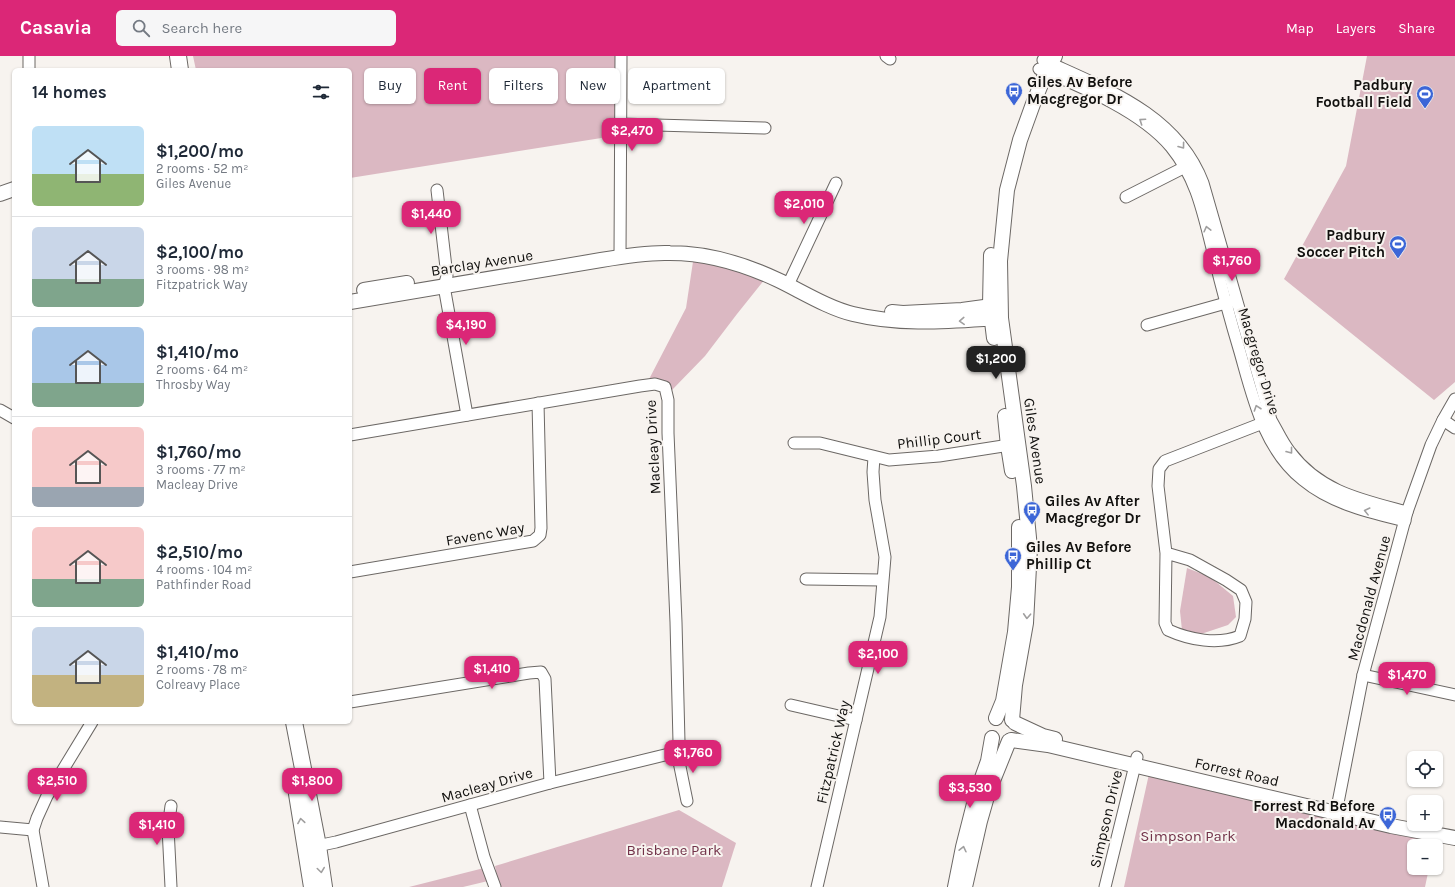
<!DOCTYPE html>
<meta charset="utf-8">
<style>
:root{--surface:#fff;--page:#f6f6f7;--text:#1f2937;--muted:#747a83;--line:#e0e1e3;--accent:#db2777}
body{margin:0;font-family:Karla,sans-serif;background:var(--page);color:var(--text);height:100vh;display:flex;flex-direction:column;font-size:15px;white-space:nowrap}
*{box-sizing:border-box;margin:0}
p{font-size:13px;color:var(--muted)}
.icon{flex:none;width:22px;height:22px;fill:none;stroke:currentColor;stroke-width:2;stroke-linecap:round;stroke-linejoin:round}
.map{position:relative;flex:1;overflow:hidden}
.side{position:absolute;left:12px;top:12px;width:340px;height:656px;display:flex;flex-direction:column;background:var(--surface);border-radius:6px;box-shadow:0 1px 3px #0004}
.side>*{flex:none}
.guide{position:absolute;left:364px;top:12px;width:380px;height:36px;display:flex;gap:8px}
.controls{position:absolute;left:1407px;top:695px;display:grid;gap:8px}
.controls a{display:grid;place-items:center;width:36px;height:36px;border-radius:6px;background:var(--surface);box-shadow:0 1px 3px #0004;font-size:20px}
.price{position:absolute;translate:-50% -34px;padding:0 9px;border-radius:8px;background:var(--accent);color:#fff;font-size:13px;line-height:26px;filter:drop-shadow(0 1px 2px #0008)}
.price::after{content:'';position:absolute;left:50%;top:24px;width:12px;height:9px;margin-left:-6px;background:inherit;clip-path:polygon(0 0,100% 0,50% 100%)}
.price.selected{background:#222;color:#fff}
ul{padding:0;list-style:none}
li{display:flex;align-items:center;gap:12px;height:100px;padding:0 20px}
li+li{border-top:1px solid var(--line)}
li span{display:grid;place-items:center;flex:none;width:112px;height:80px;border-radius:6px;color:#555}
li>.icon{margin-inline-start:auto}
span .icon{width:48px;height:48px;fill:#fffc;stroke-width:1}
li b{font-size:17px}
h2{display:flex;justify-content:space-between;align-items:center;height:48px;padding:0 20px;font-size:17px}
.chip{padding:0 14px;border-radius:6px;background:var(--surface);box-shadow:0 1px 3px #0004;font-size:14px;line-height:36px}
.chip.selected{background:var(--accent);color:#fff}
header{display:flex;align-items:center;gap:24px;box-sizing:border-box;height:56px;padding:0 20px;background:var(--accent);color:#fff}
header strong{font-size:19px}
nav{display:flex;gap:22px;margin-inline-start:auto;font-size:14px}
.search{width:280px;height:36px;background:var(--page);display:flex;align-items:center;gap:10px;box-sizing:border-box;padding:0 14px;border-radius:6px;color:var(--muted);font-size:15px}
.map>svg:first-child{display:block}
.green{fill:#dbb8c2}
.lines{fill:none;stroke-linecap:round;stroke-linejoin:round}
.minor-casing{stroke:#6c6865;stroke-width:13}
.tertiary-casing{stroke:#6c6865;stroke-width:16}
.secondary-casing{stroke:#6c6865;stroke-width:18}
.minor{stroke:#fff;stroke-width:11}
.tertiary{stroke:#fff;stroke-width:14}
.secondary{stroke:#fff;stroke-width:16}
.oneway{stroke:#a09f9f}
.labels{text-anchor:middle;stroke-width:4;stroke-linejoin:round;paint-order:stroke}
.poi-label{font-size:15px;font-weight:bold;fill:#11100e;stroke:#f7f3ef;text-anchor:start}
.street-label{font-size:15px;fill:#11100e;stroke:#f7f3ef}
.park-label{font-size:15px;fill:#723249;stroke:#f7f3ef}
</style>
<header>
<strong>Casavia</strong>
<div class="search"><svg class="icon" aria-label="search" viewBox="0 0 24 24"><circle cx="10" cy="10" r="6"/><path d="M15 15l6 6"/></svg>Search here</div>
<nav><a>Map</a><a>Layers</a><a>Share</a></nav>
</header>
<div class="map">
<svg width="1455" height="831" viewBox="0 0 1455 831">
<rect width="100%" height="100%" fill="#f7f3ef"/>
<g class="green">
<path d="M 193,0 L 618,0 L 614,80 L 350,122 L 350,14 L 196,14 Z"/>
<path d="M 1367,0 L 1455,0 L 1455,326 L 1434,344 L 1284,223 L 1346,110 Z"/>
<path d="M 694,199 L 765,223 L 737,258 L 705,300 L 672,334 L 646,329 L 686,252 Z"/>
<path d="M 1187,512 L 1210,521 L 1233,540 L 1236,561 L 1228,569 L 1183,584 L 1180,555 Z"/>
<path d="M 1149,718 L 1435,784 L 1434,790 L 1414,790 L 1414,812 L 1429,812 L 1425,831 L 1124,831 Z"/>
<path d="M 679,754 L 736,787 L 722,831 L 499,831 L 495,810 Z"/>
<path d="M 484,812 L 488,825 L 463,831 L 409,831 Z"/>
</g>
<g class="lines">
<g class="minor-casing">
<g id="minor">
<path d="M 29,0 L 29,14"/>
<path d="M 886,0 L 890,3"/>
<path d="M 1043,4 C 1106,33 1177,58 1203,127 L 1271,364 C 1277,374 1282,386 1290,396 C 1320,436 1362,444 1407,456"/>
<path d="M 1039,13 C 1082,31 1141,55 1171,91 C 1197,123 1203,157 1213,196 C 1221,229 1230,263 1240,296 C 1253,342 1264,393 1303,424 C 1332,448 1369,456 1405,465"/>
<path d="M 620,68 L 765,72"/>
<path d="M 437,134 L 447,220 L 444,230 L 467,359"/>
<path d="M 1126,141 L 1191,108"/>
<path d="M 620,201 L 621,0"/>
<path d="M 788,229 L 836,127"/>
<path d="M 1147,269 L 1233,245"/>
<path d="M 0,354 L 14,362"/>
<path d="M 1443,364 L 1455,372"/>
<path d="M 794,387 L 820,387 L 889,404 L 939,400 L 1016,388"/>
<path d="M 1166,497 L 1190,504 L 1226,524 L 1241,534 L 1246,546 L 1245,563 L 1240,580 C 1218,589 1190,584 1168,574 L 1165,567 L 1166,497 L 1158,430 L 1159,413 L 1165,405 L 1268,365"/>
<path d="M 350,516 L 533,485 L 540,479 L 541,472 L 538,347"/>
<path d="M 806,523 L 882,524"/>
<path d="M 1363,619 L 1455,639"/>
<path d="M 350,646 L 529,617 L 541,616 L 545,623 L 550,727"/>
<path d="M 791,649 L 856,664"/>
<path d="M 677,696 L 687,745"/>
<path d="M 470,749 L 484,801 L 495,831"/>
<path d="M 171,750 L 168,772 L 171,831"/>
<path d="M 1336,757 L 1363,619 L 1407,456 L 1431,389 L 1443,364 L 1455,343"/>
<path d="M 0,771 L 33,774"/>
<path d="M 312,791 L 336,786 L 550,727 L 677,696 L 679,686 L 676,566 L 668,377 L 668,344 L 665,331 L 655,328 L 640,330 L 350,379"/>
<path d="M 43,831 L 33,774 L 37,762 L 47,740 L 92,666"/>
<path d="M 817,831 L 880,561 L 885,501 L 875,444 L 873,416 L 874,401"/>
<path d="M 1105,831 L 1137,701"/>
</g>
</g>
<g class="tertiary-casing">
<g id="tertiary">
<path d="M 0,138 L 14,133"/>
<path d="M 991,199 L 990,249 L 994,282"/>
<path d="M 364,234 L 407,227"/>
<path d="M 350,246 L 601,204 C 624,200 648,196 670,197 C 709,197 744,208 778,224 C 801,235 828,252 853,258 C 902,270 950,265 1000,262"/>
<path d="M 892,256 L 903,257 L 962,254 L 999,249"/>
<path d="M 1005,360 L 1008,390 L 1012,415"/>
<path d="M 996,662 L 1003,645 L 1015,576 L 1019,531 L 1019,471"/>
<path d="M 1012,664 L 1015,629 L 1026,567 L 1030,492 L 1024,430 L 1001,262 L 1000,205 L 1007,134 L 1020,84 L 1033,48 L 1046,16 L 1055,0"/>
<path d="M 1015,667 L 1043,680 L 1055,683"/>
<path d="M 1011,684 L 1048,689 L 1391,770 L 1455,782"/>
<path d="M 955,831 L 963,791 L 977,736 L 988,705 L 992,682"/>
<path d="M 965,831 L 980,765 L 988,737 L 1009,685"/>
</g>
</g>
<g class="secondary-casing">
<g id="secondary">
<path d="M 178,0 L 180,14"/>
<path d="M 294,666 L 318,790 L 324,831"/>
<path d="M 297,738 L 312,831"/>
</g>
</g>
<use href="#minor" class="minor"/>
<use href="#tertiary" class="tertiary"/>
<use href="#secondary" class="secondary"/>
</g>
<defs><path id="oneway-chevron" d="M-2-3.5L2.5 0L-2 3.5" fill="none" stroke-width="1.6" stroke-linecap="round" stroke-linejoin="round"/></defs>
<g class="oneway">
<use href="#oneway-chevron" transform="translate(1142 65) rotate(-146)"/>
<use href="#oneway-chevron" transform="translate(1182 90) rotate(53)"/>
<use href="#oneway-chevron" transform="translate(1207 173) rotate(-104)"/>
<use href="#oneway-chevron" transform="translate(962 265) rotate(177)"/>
<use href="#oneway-chevron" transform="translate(1257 352) rotate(-109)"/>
<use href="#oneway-chevron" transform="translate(1290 395) rotate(52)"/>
<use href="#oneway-chevron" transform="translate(1367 455) rotate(-166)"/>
<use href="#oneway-chevron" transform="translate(1027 560) rotate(93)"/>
<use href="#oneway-chevron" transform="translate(301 765) rotate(-99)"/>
<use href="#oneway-chevron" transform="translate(963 793) rotate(-77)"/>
<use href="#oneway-chevron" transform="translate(321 814) rotate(82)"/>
</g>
<defs>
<g id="bus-pin" transform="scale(0.9)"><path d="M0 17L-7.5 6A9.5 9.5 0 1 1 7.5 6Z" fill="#3c66d7" stroke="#f7f3ef"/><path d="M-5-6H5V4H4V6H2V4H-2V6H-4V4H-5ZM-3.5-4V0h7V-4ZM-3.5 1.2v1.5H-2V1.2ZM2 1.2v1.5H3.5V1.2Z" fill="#fff"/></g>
<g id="stadium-pin" transform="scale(0.9)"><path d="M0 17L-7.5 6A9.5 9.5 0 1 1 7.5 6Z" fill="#3c66d7" stroke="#f7f3ef"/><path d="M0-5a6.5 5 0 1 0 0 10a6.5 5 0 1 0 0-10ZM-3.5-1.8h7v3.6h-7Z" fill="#fff"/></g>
</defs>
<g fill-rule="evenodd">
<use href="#bus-pin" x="1014" y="35"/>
<use href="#stadium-pin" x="1425" y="38"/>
<use href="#stadium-pin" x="1398" y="188"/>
<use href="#bus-pin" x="1032" y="454"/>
<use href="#bus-pin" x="1013" y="500"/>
<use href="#bus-pin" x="1388" y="759"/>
</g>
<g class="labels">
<g class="poi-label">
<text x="1027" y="31">Giles Av Before<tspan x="1027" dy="17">Macgregor Dr</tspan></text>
<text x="1412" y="34" text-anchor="end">Padbury<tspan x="1412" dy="17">Football Field</tspan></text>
<text x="1385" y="184" text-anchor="end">Padbury<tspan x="1385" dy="17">Soccer Pitch</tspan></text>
<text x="1045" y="450">Giles Av After<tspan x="1045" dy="17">Macgregor Dr</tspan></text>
<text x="1026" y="496">Giles Av Before<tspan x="1026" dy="17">Phillip Ct</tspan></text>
<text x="1375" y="755" text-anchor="end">Forrest Rd Before<tspan x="1375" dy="17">Macdonald Av</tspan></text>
</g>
<g class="street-label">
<text transform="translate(482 207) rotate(-9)" y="5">Barclay Avenue</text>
<text transform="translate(1259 305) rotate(73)" y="5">Macgregor Drive</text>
<text transform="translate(939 383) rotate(-7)" y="5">Phillip Court</text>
<text transform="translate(1035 385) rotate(82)" y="5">Giles Avenue</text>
<text transform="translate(653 391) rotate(-93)" y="5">Macleay Drive</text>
<text transform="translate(485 478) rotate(-10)" y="5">Favenc Way</text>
<text transform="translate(1369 542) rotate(-75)" y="5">Macdonald Avenue</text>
<text transform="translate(833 696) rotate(-77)" y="5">Fitzpatrick Way</text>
<text transform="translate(1237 716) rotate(13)" y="5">Forrest Road</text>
<text transform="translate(487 729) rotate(-16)" y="5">Macleay Drive</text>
<text transform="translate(1106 763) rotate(-77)" y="5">Simpson Drive</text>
</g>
<g class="park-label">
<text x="1188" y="785">Simpson Park</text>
<text x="674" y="799">Brisbane Park</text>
</g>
</g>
</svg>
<div class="controls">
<a><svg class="icon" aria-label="locate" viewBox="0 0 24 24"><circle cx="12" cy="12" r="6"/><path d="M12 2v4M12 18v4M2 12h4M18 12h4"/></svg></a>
<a>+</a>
<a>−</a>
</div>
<b class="price" style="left:632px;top:96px">$2,470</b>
<b class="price" style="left:804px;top:169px">$2,010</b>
<b class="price" style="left:431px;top:179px">$1,440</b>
<b class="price" style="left:1232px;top:226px">$1,760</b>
<b class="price" style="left:466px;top:290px">$4,190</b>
<b class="price selected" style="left:996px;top:324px">$1,200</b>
<b class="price" style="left:878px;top:619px">$2,100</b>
<b class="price" style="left:492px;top:634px">$1,410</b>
<b class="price" style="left:1407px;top:640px">$1,470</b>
<b class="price" style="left:693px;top:718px">$1,760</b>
<b class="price" style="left:57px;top:746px">$2,510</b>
<b class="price" style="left:312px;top:746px">$1,800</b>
<b class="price" style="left:970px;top:753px">$3,530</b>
<b class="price" style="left:157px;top:790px">$1,410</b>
<div class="guide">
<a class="chip">Buy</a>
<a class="chip selected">Rent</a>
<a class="chip">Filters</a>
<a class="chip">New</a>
<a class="chip">Apartment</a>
</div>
<section class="side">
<h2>14 homes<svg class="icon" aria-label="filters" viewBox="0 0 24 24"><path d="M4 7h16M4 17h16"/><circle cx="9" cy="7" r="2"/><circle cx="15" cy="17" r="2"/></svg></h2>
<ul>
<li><span style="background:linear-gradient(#bfe0f5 60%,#8fb573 0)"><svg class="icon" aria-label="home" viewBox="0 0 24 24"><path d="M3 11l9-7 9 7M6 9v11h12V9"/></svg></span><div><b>$1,200/mo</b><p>2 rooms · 52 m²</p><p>Giles Avenue</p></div></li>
<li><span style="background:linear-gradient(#c9d6e8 65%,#7fa58c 0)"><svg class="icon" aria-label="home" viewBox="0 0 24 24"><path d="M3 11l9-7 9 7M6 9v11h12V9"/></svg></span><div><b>$2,100/mo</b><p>3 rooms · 98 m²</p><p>Fitzpatrick Way</p></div></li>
<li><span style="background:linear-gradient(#a9c7e8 70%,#7fa58c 0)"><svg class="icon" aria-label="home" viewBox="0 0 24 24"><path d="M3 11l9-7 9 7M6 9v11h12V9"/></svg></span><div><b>$1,410/mo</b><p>2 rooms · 64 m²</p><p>Throsby Way</p></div></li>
<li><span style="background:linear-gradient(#f6c9c9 75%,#9aa5b1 0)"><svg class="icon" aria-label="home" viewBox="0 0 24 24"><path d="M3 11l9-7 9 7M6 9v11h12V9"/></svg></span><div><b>$1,760/mo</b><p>3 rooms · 77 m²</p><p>Macleay Drive</p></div></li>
<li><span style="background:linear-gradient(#f6c9c9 65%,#7fa58c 0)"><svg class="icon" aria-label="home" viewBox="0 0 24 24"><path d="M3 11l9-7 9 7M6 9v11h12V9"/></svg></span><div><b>$2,510/mo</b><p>4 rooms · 104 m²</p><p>Pathfinder Road</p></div></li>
<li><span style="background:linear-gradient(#c9d6e8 60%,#c2b280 0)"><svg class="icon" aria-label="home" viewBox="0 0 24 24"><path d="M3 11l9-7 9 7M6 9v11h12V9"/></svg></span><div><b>$1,410/mo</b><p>2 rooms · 78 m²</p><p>Colreavy Place</p></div></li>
</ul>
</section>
</div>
